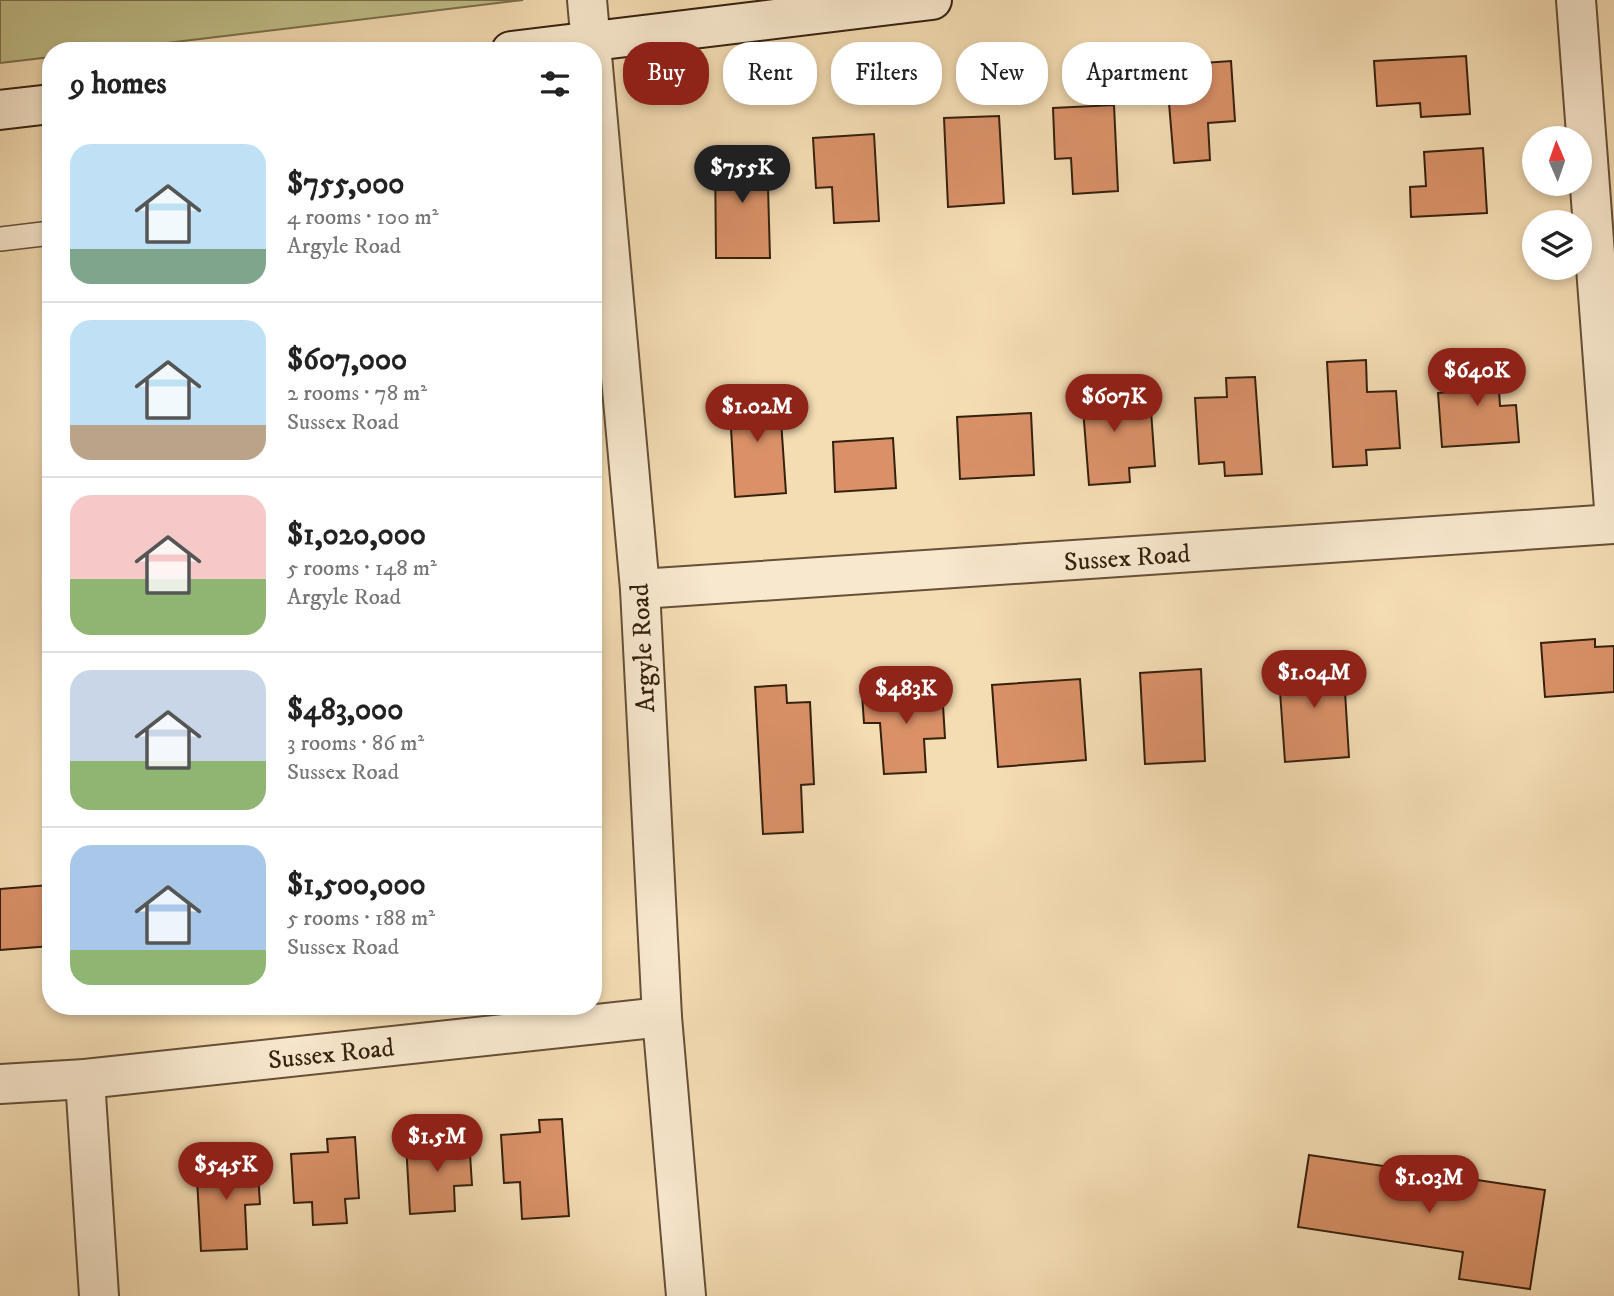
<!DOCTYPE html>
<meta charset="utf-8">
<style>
:root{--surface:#fff;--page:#f6f6f6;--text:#222;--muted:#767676;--line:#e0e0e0;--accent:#8f2418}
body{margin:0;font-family:"IM FELL DW Pica",serif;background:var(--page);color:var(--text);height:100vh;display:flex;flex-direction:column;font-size:26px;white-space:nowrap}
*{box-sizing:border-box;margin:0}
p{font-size:23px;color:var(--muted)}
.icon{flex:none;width:38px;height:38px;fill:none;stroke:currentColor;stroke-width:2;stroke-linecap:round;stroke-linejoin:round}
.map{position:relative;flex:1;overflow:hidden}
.side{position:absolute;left:42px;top:42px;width:560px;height:973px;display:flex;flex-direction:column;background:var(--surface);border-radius:28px;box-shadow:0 4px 10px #0003}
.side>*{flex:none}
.top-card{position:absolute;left:623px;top:42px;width:665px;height:63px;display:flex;gap:14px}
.needle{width:46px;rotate:358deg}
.buttons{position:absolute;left:1522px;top:126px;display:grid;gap:14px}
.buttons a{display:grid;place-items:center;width:70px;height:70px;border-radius:50%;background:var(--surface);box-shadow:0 4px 10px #0003;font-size:35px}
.price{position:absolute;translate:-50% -60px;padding:0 16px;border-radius:24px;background:var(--accent);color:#fff;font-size:23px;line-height:46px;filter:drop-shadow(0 2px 4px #0008)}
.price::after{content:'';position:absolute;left:50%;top:42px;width:21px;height:16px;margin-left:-10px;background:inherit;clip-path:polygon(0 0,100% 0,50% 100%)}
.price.current{background:#222;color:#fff}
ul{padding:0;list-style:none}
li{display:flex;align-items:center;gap:21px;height:175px;padding:0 28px}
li+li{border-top:2px solid var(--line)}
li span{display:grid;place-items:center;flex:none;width:196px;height:140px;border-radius:21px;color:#555}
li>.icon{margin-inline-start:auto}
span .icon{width:84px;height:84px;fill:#fffc;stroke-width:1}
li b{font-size:30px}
h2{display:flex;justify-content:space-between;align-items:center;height:84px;padding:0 28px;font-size:30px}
.tag{padding:0 24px;border-radius:28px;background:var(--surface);box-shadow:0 4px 10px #0003;font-size:24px;line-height:63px}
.tag.current{background:var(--accent);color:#fff}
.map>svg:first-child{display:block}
.green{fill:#c0bf89;stroke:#7b704c;stroke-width:2}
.building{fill:#da9168;stroke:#36210f;stroke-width:2}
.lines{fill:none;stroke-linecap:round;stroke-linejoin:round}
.service-casing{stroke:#665038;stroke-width:26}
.minor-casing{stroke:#665038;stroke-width:42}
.tertiary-casing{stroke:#665038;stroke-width:42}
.secondary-casing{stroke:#36210f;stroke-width:42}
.service{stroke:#f8e8ce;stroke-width:23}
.minor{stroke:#f8e8ce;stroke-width:38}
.tertiary{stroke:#f8e8ce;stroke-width:38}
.secondary{stroke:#f8e8ce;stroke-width:38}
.labels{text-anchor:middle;stroke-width:5;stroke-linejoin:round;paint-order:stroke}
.street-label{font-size:26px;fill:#36210f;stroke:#f8e8ce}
</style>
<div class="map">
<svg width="1614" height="1296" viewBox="0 0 1614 1296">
<rect width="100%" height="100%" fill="#f4dcb3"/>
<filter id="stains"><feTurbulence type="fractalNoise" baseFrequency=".00286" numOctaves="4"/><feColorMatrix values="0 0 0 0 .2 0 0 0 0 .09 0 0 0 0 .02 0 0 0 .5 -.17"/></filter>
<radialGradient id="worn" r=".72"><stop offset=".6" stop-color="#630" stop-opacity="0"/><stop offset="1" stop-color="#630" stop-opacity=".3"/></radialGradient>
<path class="green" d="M 0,0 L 523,0 L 100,51 L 51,51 L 51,57 L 0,63 Z"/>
<g class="building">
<path d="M 1466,56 L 1470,114 L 1421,117 L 1420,103 L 1377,106 L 1374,61 Z"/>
<path d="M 1231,61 L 1235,121 L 1208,123 L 1210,160 L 1174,163 L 1167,79 L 1190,77 L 1189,64 Z"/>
<path d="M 1114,105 L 1118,191 L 1073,194 L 1071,158 L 1055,159 L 1053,108 Z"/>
<path d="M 999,116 L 1004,203 L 948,207 L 944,118 Z"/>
<path d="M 874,134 L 879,221 L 834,223 L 832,187 L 816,188 L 813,138 Z"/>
<path d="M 1483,148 L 1487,213 L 1411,217 L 1410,187 L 1426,186 L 1424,152 Z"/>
<path d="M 767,151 L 770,258 L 716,258 L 715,152 Z"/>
<path d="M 1497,356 L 1500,406 L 1516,405 L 1519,442 L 1442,447 L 1438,393 L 1462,391 L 1459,359 Z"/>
<path d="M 1366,360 L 1367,392 L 1396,391 L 1400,448 L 1366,450 L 1367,465 L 1333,467 L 1327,362 Z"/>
<path d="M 1255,377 L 1262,474 L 1225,476 L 1224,462 L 1199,464 L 1195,398 L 1227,397 L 1226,378 Z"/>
<path d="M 1122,380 L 1125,412 L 1151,411 L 1155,466 L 1129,468 L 1130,482 L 1089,485 L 1081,383 Z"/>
<path d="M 779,391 L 786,493 L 735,497 L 729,394 Z"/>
<path d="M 1031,413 L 1034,475 L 960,479 L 957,417 Z"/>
<path d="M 893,438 L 896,488 L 835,492 L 833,442 Z"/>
<path d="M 1595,639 L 1595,647 L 1614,646 L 1614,692 L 1545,697 L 1541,643 Z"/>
<path d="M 1343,659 L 1349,757 L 1285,762 L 1278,663 Z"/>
<path d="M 1201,669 L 1205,761 L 1145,764 L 1140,673 Z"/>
<path d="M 1080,679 L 1086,760 L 998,767 L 992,685 Z"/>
<path d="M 786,685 L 787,703 L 810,702 L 814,784 L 801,785 L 803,832 L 763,834 L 755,687 Z"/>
<path d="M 942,689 L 945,738 L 924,739 L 926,772 L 884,774 L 880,723 L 864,723 L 862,694 Z"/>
<path d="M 49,885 L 51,946 L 0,950 L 0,889 Z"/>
<path d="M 562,1119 L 569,1216 L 522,1219 L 520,1182 L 504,1183 L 501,1135 L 540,1132 L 539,1120 Z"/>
<path d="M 355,1137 L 359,1198 L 345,1199 L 347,1223 L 313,1225 L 312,1202 L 294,1203 L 291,1154 L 328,1152 L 327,1139 Z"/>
<path d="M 469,1139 L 472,1185 L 454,1186 L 455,1211 L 410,1214 L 406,1143 Z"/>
<path d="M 1309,1155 L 1545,1190 L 1530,1289 L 1459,1279 L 1463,1252 L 1298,1227 Z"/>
<path d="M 257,1158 L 260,1204 L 245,1205 L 247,1249 L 201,1251 L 196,1161 Z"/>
</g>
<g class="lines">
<g class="service-casing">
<path id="service" d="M 0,239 L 51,233"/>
</g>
<g class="minor-casing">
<g id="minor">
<path d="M 1576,0 L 1614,508"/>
<path d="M 640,589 L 1614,524"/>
<path d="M 85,1079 L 99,1296"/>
<path d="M 0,1084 L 85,1079 L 662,1017"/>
</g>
</g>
<g class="tertiary-casing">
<path id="tertiary" d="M 587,0 L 640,589 L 662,1017 L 686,1296"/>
</g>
<g class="secondary-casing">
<g id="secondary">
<path d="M 511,51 L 932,0"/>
<path d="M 0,110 L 51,104"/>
</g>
</g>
<use href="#service" class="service"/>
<use href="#minor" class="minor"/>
<use href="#tertiary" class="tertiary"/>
<use href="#secondary" class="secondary"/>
</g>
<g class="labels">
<g class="street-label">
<text transform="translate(1127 557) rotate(-4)" y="9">Sussex Road</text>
<text transform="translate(642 648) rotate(-93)" y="9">Argyle Road</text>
<text transform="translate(331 1053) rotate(-6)" y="9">Sussex Road</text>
</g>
</g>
<rect width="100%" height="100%" filter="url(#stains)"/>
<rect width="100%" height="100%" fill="url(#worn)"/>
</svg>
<div class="buttons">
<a><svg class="needle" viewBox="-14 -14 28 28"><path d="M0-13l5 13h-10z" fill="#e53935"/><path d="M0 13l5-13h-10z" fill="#767676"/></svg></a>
<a><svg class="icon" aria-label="layers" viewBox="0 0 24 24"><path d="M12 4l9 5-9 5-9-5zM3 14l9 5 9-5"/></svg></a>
</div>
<b class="price current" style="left:742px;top:205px">$755K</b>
<b class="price" style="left:1477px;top:408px">$640K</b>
<b class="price" style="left:1114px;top:434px">$607K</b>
<b class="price" style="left:757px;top:444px">$1.02M</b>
<b class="price" style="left:1314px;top:710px">$1.04M</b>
<b class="price" style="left:906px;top:726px">$483K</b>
<b class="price" style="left:437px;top:1174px">$1.5M</b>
<b class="price" style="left:226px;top:1202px">$545K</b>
<b class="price" style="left:1429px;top:1215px">$1.03M</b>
<div class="top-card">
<a class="tag current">Buy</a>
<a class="tag">Rent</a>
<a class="tag">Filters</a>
<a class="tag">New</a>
<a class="tag">Apartment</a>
</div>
<section class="side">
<h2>9 homes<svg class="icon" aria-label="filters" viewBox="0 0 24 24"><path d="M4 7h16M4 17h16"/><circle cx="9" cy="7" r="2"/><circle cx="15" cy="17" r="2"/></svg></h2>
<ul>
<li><span style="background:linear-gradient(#bfe0f5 75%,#7fa58c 0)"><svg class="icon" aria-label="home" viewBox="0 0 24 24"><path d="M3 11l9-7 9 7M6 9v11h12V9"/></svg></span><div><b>$755,000</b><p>4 rooms · 100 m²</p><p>Argyle Road</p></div></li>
<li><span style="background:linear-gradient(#bfe0f5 75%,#b9a48a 0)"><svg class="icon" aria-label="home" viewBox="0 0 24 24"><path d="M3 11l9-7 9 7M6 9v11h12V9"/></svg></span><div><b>$607,000</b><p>2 rooms · 78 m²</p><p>Sussex Road</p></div></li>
<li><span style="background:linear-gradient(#f6c9c9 60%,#8fb573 0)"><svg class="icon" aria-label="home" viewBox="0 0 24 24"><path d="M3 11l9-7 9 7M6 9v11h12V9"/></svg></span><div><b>$1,020,000</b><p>5 rooms · 148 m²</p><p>Argyle Road</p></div></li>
<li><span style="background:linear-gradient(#c9d6e8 65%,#8fb573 0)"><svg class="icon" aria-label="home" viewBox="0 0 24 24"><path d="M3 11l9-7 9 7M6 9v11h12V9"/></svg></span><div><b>$483,000</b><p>3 rooms · 86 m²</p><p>Sussex Road</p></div></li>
<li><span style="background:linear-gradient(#a9c7e8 75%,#8fb573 0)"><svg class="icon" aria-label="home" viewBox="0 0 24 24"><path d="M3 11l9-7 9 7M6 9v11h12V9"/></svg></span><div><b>$1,500,000</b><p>5 rooms · 188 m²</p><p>Sussex Road</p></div></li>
</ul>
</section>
</div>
